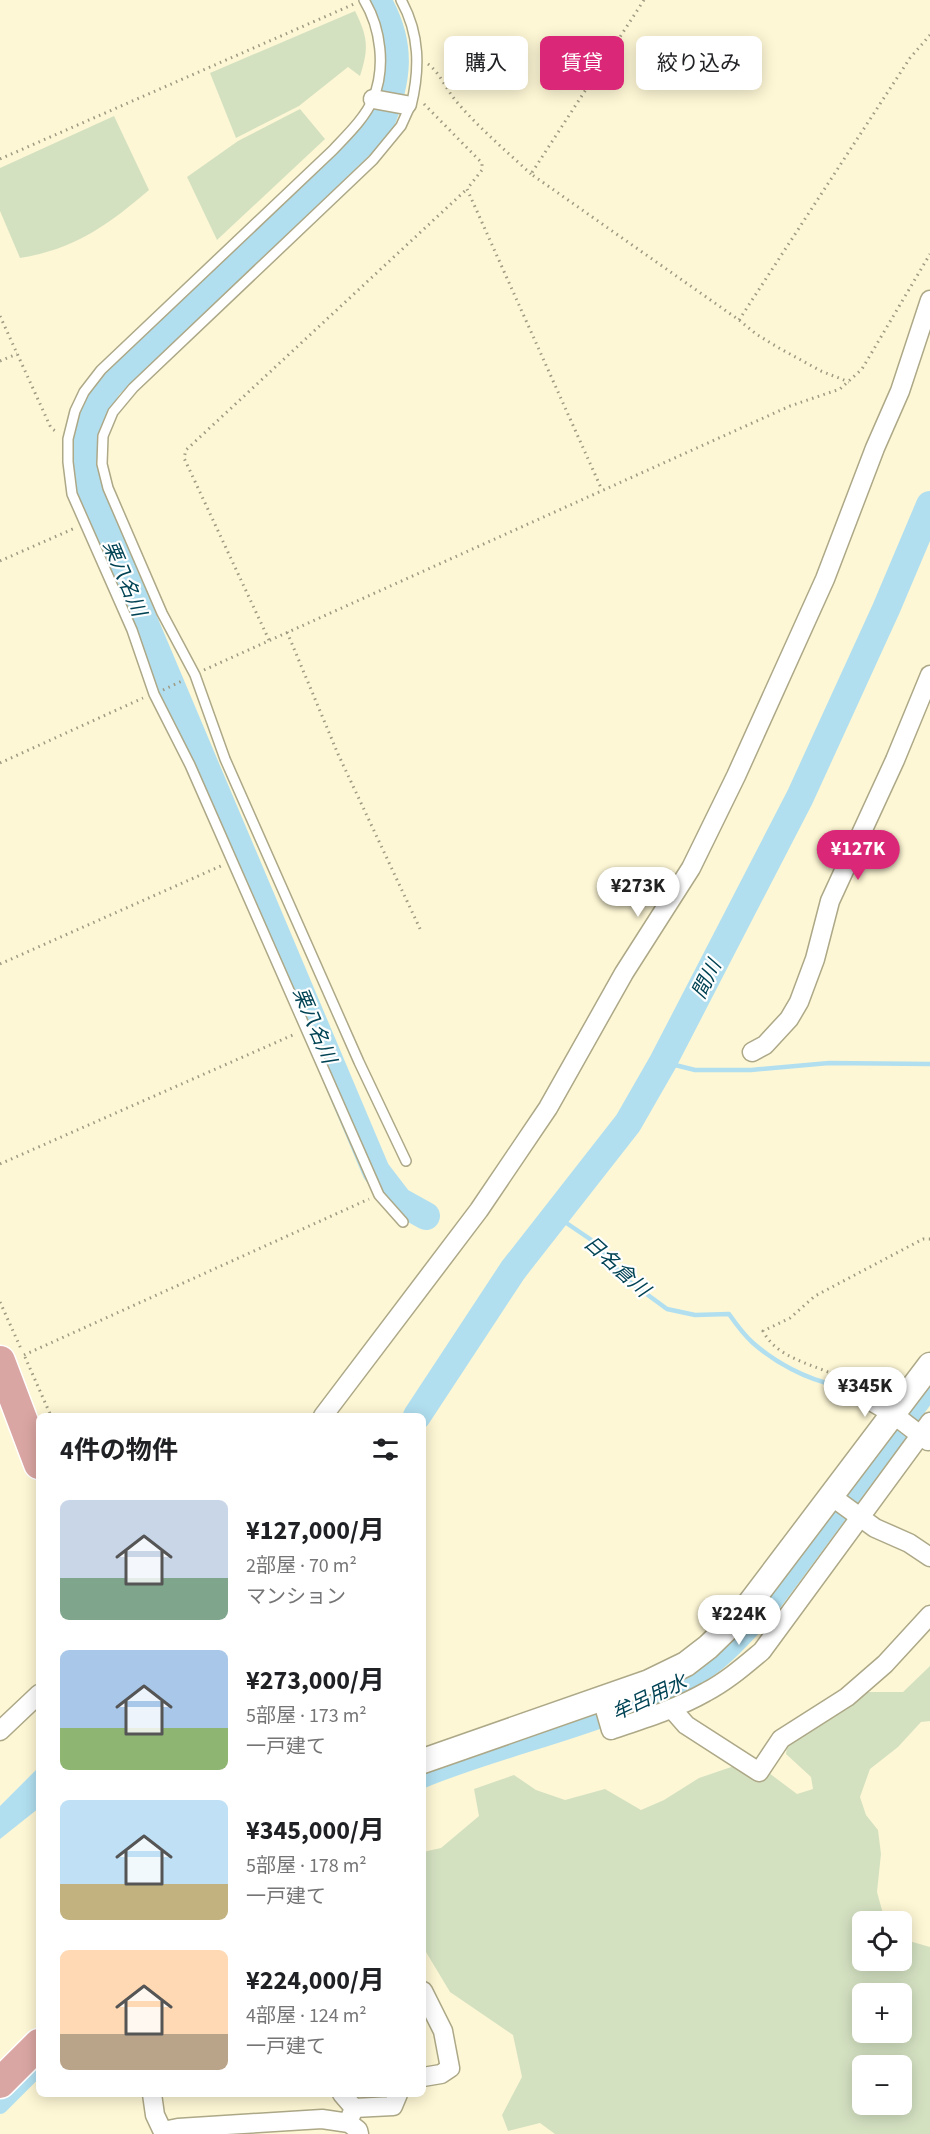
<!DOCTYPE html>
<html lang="ja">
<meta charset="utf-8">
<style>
:root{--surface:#fff;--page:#f6f6f6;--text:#202124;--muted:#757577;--accent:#db2777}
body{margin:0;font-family:"Source Sans 3","Noto Sans JP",sans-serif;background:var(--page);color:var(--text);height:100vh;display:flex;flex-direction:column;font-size:22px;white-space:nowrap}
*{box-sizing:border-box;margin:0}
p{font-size:20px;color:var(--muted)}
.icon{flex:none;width:33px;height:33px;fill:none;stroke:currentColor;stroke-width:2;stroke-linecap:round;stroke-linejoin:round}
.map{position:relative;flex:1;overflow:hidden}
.panel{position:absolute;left:36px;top:1413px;width:390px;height:684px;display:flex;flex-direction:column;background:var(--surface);border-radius:9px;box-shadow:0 3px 15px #0003}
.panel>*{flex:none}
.banner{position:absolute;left:444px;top:36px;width:396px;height:54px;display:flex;gap:12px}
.fabs{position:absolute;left:852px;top:1911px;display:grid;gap:12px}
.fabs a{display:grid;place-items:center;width:60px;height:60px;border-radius:9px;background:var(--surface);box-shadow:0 3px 15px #0003;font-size:30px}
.price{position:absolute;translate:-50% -51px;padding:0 14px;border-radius:21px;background:#fff;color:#222;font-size:20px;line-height:39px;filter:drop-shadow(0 2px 3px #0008)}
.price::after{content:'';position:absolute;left:50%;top:36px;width:18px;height:14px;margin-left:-9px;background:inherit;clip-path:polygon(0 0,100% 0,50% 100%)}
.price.active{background:var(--accent);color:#fff}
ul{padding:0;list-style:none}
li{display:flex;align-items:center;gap:18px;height:150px;padding:0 24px}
li span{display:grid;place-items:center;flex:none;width:168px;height:120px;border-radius:9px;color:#555}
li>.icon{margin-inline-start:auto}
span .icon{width:72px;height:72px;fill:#fffc;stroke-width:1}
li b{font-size:26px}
h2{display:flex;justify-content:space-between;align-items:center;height:72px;padding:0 24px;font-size:26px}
.chip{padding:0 21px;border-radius:9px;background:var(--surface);box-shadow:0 3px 15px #0003;font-size:21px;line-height:54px}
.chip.active{background:var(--accent);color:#fff}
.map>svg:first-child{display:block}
.green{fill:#d4e1c1;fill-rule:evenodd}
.water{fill:#b1dff0}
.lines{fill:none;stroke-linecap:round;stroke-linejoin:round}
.stream{stroke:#b1dff0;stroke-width:4.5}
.canal{stroke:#b1dff0;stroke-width:16}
.river{stroke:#b1dff0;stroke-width:28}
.service-casing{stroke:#ada887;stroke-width:12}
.minor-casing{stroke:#ada887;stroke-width:21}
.tertiary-casing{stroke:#ada887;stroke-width:27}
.primary-casing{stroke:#fff;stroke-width:33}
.path{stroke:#9f9b83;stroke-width:3;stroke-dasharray:1.5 4.5;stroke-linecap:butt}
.service{stroke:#fff;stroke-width:9}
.minor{stroke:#fff;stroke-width:18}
.tertiary{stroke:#fff;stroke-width:24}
.primary{stroke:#daa6a3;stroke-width:30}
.labels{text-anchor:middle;stroke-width:4.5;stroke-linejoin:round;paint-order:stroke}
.water-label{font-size:20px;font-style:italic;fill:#004354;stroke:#fff}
</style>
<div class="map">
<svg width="930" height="2134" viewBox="0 0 930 2134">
<rect width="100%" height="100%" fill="#fdf7d5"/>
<g class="green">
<path d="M 355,11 C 368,37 369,48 360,76 L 348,67 L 299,106 L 236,138 L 210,73 Z"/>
<path d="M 300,109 L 325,139 L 217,240 L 187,177 L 238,141 Z"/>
<path d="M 114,116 L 149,190 C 108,225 75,249 20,258 L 0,211 L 0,168 Z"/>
<path d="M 930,1666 L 930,1721 L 921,1722 L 898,1747 L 870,1769 L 860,1797 L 866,1815 L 878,1830 L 881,1854 L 877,1892 L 885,1921 L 862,1922 L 862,1960 L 902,1960 L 902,1939 L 930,1947 L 930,2134 L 555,2134 L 540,2123 L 508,2131 L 502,2115 L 522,2077 L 513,2035 L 450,1992 L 423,1947 L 423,1852 L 441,1848 L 479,1816 L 474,1789 L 514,1775 L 536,1790 L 565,1800 L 605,1789 L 641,1810 L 664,1800 L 699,1778 L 740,1764 L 769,1773 L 797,1794 L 813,1789 L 811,1777 L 786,1754 L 788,1739 L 869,1692 L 903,1692 ZM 862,1994 L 902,1994 L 902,2032 L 862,2032 ZM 862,2066 L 902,2066 L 902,2104 L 862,2104 Z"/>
</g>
<path class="water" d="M 39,1767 L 39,1808 L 0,1839 L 0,1806 Z"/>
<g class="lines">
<g class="stream">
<path d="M 663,1062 L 695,1070 L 751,1070 L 829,1063 L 930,1064"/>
<path d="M 556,1216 L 590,1239 L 626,1279 L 667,1309 L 695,1315 L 729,1314 C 736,1324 744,1335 753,1343 C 776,1363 806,1379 835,1385"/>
</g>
<g class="canal">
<path d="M 423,1780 C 515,1742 626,1724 709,1669 C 730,1654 748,1633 765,1615 L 930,1392"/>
<path d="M 0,2106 L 39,2067"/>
</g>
<g class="river">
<path d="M 377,0 C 403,45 398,80 379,127 L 108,386 C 79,438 79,459 99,515 L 376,1171 L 399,1201 L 426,1216"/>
<path d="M 417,1416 L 513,1270 L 628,1123 L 663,1062 L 800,797 L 886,609 L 930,505"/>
</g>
<g class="service-casing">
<g id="service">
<path d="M 364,0 C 381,28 386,68 373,99 C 365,118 347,135 333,150 L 101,370 L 84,392 L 75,411 L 68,439 L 68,462 L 72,494 L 132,630 L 154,694 L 190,765 L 379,1195 L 403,1222"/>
<path d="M 401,0 C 420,34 420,69 411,106"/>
<path d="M 406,1161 L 359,1062 L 225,759 L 195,675 L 162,613 L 108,488 L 102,464 L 103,436 L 113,412 L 133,388 L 373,160 L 401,126 L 410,106"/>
</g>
</g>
<g class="minor-casing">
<g id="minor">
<path d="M 373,99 L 406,105"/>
<path d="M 752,1052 L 765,1045 L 789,1019 L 799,1002 L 815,959 L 830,901 L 895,760 L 930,675"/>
<path d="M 850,1389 L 893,1414 L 928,1441"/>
<path d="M 323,1416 L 479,1210 L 548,1108 L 624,973 L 691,868 L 736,776 L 825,579 L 875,448 L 900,391 L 930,300"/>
<path d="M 831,1496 L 875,1528 L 909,1543 L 930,1557"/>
<path d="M 602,1699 L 611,1730 C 643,1719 676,1709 706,1692 C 727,1681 744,1666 762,1651 L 930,1422"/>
<path d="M 672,1709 L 686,1725 L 759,1772 L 781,1739 L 847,1697 L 885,1664 L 930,1615"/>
<path d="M 0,1731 L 39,1694"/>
<path d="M 423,1991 L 443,2031 L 450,2068 L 441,2074 L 423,2077"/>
<path d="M 152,2094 L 155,2115 L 164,2134"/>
<path d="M 342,2094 L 354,2108 L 350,2118"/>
<path d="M 354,2108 L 393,2106 L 398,2094"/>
<path d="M 163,2131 L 178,2128 L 322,2119 L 349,2123 L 358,2130 L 359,2134"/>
</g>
</g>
<g class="tertiary-casing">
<path id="tertiary" d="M 423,1761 L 649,1682 L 686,1664 L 708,1647 L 741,1615 L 930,1365"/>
</g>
<g class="primary-casing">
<g id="primary">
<path d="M 0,1361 L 39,1464"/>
<path d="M 0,2083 L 39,2044"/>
</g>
</g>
<g class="path">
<path d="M 644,0 L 531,174 L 739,320 L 756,334 L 779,348 L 821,371 L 849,382"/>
<path d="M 428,64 C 440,73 446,89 456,101 C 478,127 505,150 531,174"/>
<path d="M 424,104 L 482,163 L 482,170 L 467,189 L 602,490"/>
<path d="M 0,159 L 354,4"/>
<path d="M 0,316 L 51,428 L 57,432"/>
<path d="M 739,320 L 910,58 L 930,35"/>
<path d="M 0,361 L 17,354"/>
<path d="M 0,561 L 75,528"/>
<path d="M 287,632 L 338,754 L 422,933"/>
<path d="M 269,640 L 184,458 L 186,450 L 467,189"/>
<path d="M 204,670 L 790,406 L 840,389 L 862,369 L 930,254"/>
<path d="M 163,690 L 184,680"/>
<path d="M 0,763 L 143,698"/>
<path d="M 0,964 L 223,865"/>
<path d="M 0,1164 L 295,1034"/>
<path d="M 0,1302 L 22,1351"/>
<path d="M 24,1355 L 369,1199"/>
<path d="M 25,1357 L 51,1416"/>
<path d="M 839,1377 C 814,1364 777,1359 763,1331 L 790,1318 L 815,1296 L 923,1239 L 930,1239"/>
</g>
<use href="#service" class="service"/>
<use href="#minor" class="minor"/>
<use href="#tertiary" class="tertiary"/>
<use href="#primary" class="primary"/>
</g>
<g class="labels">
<g class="water-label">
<text transform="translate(125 578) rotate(67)" y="7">栗八名川</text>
<text transform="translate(706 979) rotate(-63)" y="7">間川</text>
<text transform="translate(315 1025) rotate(67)" y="7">栗八名川</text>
<text transform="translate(617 1266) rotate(42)" y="7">日名倉川</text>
<text transform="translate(649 1697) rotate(-25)" y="7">牟呂用水</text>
</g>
</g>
</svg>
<div class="fabs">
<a><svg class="icon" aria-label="locate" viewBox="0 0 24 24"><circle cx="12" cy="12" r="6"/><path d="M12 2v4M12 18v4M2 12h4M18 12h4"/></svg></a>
<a>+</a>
<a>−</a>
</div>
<b class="price active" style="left:858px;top:881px">¥127K</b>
<b class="price" style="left:638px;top:918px">¥273K</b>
<b class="price" style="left:865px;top:1418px">¥345K</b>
<b class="price" style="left:739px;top:1646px">¥224K</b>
<div class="banner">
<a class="chip">購入</a>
<a class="chip active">賃貸</a>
<a class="chip">絞り込み</a>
</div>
<section class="panel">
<h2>4件の物件<svg class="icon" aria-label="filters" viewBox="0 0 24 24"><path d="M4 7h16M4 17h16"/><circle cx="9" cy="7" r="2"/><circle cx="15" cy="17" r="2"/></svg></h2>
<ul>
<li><span style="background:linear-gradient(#c9d6e8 65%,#7fa58c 0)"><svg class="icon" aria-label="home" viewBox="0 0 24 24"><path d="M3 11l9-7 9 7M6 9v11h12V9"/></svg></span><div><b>¥127,000/月</b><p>2部屋 · 70 m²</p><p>マンション</p></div></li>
<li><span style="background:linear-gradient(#a9c7e8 65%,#8fb573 0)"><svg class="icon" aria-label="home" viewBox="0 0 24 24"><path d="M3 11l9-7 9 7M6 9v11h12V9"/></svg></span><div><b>¥273,000/月</b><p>5部屋 · 173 m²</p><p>一戸建て</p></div></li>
<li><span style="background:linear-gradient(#bfe0f5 70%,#c2b280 0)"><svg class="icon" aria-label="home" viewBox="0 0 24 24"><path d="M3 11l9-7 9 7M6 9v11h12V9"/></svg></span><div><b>¥345,000/月</b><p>5部屋 · 178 m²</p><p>一戸建て</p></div></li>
<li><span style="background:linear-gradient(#ffd9b3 70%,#b9a48a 0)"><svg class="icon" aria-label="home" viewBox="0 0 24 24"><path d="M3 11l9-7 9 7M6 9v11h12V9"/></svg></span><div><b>¥224,000/月</b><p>4部屋 · 124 m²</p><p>一戸建て</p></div></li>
</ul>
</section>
</div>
